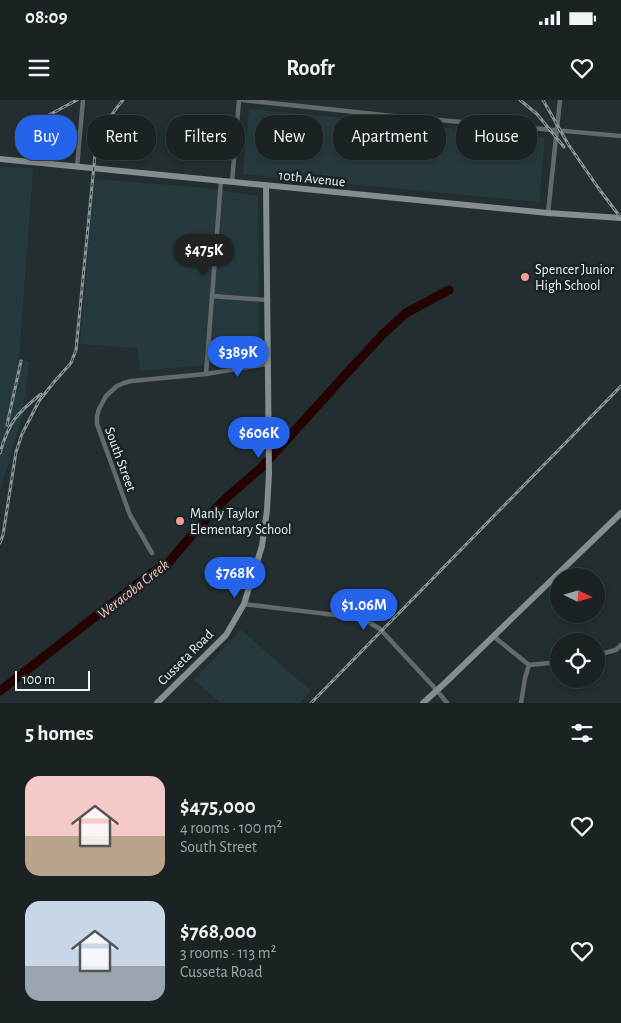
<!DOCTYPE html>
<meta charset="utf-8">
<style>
:root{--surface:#1a2224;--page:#272f31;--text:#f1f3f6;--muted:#9fa4a6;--line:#383f41;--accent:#2563eb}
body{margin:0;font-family:"Alegreya Sans",sans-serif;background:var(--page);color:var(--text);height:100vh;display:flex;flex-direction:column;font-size:19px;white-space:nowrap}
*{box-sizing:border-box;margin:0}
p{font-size:16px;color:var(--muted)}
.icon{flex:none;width:28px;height:28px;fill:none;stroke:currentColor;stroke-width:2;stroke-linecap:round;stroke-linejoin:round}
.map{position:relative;height:603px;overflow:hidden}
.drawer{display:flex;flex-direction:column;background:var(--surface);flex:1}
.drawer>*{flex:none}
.guide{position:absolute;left:15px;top:15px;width:591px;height:45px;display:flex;gap:10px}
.needle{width:32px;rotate:95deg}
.buttons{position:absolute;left:550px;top:468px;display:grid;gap:10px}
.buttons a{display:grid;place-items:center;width:55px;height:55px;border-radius:50%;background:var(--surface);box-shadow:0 2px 8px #0003,0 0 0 1px var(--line);font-size:25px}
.scale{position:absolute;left:15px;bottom:12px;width:75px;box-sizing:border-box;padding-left:5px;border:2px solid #eef5f7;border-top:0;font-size:14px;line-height:18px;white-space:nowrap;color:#eef5f7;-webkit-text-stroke:4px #192426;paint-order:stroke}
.price{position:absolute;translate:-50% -42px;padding:0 11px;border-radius:18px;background:var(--accent);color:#fff;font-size:16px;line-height:32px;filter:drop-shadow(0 1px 2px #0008)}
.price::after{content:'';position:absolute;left:50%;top:30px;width:15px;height:11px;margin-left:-8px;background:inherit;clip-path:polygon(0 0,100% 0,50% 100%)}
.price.current{background:#222;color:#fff}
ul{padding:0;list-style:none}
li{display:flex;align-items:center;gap:15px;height:125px;padding:0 25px}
li span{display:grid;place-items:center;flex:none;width:140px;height:100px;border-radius:15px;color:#555}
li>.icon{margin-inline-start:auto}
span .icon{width:60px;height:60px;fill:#fffc;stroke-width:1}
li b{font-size:21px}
h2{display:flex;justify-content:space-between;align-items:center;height:60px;padding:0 25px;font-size:21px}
.pill{padding:0 18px;border-radius:20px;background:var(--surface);box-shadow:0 2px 8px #0003,0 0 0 1px var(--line);font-size:18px;line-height:45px}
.pill.current{background:var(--accent);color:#fff}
.status{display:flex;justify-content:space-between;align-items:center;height:35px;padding:0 25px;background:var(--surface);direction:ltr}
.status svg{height:14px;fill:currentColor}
header{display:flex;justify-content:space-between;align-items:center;height:65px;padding:0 25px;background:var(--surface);font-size:22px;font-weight:700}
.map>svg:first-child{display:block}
.built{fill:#263a3d}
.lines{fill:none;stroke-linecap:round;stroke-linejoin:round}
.river{stroke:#250302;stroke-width:9}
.street{stroke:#646a6b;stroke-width:4.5}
.secondary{stroke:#848d8f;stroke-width:6}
.rail-casing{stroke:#8d9799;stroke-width:3}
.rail{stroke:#192426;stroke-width:1;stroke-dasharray:4;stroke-linecap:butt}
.poi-dot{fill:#f59c90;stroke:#192426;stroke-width:2}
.labels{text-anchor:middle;stroke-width:5;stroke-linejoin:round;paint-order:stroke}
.street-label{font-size:14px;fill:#eef5f7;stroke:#192426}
.poi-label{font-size:14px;fill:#eef5f7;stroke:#192426;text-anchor:start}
.water-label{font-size:15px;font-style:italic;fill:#ffc2b8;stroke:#192426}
</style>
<div class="status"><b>08:09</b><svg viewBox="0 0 49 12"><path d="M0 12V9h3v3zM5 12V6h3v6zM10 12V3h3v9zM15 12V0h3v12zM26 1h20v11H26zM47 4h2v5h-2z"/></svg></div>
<header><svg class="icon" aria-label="menu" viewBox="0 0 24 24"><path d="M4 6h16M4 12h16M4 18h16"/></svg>Roofr<svg class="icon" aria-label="heart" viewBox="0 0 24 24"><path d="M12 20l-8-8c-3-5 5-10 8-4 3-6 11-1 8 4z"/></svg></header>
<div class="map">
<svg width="621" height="603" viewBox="0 0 621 603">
<rect width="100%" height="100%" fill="#222e30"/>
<g class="built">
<path d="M 249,9 L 545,37 L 539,102 L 243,74 Z"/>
<path d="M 0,67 L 33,68 L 19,258 L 29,262 L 22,317 L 0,392 Z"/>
<path d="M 94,79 L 195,87 L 258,96 L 259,260 L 140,271 L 137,248 L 80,244 Z"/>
<path d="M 241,530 L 311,591 L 300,603 L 221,603 L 194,580 Z"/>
</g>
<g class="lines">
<path class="river" d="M 0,591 L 150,474 L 169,462 L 197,429 L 225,399 L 262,367 L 346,274 L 383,234 L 406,213 L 449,190"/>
<g class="street">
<path d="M 243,0 L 393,16 L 621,36"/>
<path d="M 77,67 L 83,0"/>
<path d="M 232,82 L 239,0"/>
<path d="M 548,113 L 560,0"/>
<path d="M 212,196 L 267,200"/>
<path d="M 206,274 L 221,81"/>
<path d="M 152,453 L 130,415 L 97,324 L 97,316 L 99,309 L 106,296 L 117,286 L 124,283 L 131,281 L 206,274 L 267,264"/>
<path d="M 244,504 L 352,517 L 367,521 L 380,529 L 433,586 L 447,603"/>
<path d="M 493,536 L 529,565 L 559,562"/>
<path d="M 596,555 L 616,550 L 621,545"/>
<path d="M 521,603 L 525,578 L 529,565"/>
</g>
<g class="secondary">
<path d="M 0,59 L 548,113 L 621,118"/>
<path d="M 157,603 L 226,535 L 244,504 L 262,446 L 267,410 L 269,373 L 266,86"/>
<path d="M 423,603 L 445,583 L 621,413"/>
</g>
<g class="rail-casing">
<g id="rail">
<path d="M 520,0 L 537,14 L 564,47"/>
<path d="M 543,0 L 568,44 L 599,89 L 621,118"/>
<path d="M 34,23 L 77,0"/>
<path d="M 7,325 L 21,261"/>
<path d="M 0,353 C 9,322 16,314 41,294"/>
<path d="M 0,443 L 3,435 L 16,352 L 22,334 L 39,301 L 54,282 L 71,263 L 76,250 L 95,55 C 101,31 107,19 123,0"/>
<path d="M 311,603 L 621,286"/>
</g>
</g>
<use href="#rail" class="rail"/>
</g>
<g class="poi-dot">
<circle cx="525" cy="177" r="5"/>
<circle cx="180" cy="421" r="5"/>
</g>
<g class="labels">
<g class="street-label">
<text transform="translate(312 78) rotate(6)" y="5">10th Avenue</text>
<text transform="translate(121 359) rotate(70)" y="5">South Street</text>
<text transform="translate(185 557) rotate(-45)" y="5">Cusseta Road</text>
</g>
<g class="poi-label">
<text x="535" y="174">Spencer Junior<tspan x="535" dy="16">High School</tspan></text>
<text x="190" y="418">Manly Taylor<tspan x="190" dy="16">Elementary School</tspan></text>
</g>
<g class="water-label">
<text transform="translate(133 489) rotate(-38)" y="5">Weracoba Creek</text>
</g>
</g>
</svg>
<div class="buttons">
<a><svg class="needle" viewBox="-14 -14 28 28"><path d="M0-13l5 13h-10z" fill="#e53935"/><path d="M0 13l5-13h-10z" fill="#9fa4a6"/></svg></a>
<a><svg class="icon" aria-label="locate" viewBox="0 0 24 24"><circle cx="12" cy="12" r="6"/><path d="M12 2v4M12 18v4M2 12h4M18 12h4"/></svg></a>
</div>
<div class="scale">100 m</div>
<b class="price current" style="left:204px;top:176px">$475K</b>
<b class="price" style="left:238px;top:278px">$389K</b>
<b class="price" style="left:259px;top:359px">$606K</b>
<b class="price" style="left:235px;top:499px">$768K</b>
<b class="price" style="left:364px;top:531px">$1.06M</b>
<div class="guide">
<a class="pill current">Buy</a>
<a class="pill">Rent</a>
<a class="pill">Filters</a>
<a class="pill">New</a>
<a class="pill">Apartment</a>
<a class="pill">House</a>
</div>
</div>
<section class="drawer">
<h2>5 homes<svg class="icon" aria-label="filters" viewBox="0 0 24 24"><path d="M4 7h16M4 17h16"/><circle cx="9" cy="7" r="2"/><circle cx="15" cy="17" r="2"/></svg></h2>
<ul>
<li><span style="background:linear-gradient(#f6c9c9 60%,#b9a48a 0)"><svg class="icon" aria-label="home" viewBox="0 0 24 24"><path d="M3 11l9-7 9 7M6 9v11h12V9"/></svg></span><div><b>$475,000</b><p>4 rooms · 100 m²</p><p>South Street</p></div><svg class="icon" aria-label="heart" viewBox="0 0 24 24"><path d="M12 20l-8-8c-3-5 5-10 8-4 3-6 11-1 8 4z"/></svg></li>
<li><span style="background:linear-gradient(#c9d6e8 65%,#9aa5b1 0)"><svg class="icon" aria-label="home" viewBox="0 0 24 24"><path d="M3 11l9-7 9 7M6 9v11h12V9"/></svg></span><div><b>$768,000</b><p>3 rooms · 113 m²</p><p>Cusseta Road</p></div><svg class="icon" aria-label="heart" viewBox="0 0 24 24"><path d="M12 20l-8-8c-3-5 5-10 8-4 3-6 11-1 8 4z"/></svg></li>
</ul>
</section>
